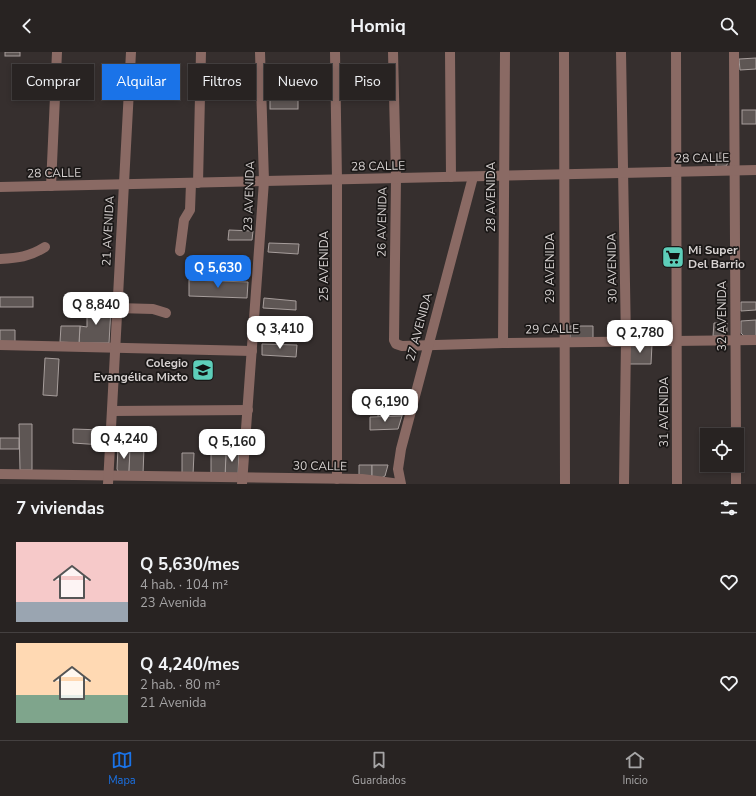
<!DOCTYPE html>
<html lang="es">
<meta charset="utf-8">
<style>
:root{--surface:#282322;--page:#342f2f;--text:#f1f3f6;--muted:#a5a4a5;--line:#444040;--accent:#1a73e8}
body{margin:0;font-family:"Nunito Sans",sans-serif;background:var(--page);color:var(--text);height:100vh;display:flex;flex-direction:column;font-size:15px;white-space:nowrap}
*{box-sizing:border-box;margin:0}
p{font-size:13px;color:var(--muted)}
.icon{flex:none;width:22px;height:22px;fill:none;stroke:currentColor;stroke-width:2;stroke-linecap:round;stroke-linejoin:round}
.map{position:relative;height:432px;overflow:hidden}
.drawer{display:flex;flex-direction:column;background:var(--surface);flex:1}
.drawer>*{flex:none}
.guide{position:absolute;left:12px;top:12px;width:400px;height:36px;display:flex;gap:8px}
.tools{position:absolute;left:700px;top:376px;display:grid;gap:8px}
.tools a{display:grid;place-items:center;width:44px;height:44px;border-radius:0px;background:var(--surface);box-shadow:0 2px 6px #0003,0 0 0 1px var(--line);font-size:20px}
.price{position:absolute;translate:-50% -34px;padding:0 9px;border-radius:8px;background:#fff;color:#222;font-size:13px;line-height:26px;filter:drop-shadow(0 1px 2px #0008)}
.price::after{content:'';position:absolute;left:50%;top:24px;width:12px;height:9px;margin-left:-6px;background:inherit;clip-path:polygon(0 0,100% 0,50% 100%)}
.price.current{background:var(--accent);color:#fff}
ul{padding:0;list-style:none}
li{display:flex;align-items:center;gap:12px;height:100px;padding:0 16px}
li+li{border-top:1px solid var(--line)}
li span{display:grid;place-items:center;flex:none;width:112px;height:80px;border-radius:0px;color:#555}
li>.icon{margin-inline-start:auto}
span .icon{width:48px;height:48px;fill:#fffc;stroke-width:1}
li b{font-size:17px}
h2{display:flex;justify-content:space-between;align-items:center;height:48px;padding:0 16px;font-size:17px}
.chip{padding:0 14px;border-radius:0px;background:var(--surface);box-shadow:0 2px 6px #0003,0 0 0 1px var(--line);font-size:14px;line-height:36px}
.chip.current{background:var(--accent);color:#fff}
header{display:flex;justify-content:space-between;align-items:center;height:52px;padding:0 16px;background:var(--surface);font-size:18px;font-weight:700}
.dock{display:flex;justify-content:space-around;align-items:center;height:56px;border-top:1px solid var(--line);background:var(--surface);font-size:11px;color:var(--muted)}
.dock a{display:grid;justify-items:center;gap:2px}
.dock .current{color:var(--accent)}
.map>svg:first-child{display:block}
.built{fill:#453734}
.building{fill:#5e5654;stroke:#a79e9c}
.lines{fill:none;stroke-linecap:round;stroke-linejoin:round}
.minor{stroke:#8a6a64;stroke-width:10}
.labels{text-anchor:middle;stroke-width:3.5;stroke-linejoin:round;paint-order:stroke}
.street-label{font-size:12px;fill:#d6d1d0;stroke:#1b1817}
.poi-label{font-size:12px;font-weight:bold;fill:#d6d1d0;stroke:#1b1817;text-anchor:start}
</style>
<header><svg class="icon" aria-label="back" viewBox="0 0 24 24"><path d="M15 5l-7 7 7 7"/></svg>Homiq<svg class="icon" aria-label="search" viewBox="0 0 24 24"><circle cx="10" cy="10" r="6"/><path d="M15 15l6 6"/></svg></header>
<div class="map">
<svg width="756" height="432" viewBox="0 0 756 432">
<rect width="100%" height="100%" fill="#362f2e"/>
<path class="built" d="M 197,308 L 208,308 L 209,329 L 197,329 Z"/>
<g class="building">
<rect x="5" y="0" width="15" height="4"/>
<path d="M 756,6 L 756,17 L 740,18 L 739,7 Z"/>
<rect x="270" y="28" width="28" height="12"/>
<rect x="270" y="40" width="28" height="17"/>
<rect x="742" y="58" width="14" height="14"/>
<path d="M 719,101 L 727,101 L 728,111 L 726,114 L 716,115 L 716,108 L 720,108 Z"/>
<path d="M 229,178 L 253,179 L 252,188 L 228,188 Z"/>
<path d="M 269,191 L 299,192 L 298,202 L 268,200 Z"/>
<path d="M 189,228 L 248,230 L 247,246 L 189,244 Z"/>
<rect x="0" y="245" width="33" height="10"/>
<path d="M 264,246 L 296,249 L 296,258 L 263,256 Z"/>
<path d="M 741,250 L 756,250 L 756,258 L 741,259 Z"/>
<path d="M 87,255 L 111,256 L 109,291 L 79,291 L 80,274 L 87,275 Z"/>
<path d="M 756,268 L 756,284 L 744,284 L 741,281 L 741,269 Z"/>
<path d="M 263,270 L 299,271 L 299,280 L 263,280 Z"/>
<path d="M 714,271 L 727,271 L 727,280 L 724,284 L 713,284 Z"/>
<path d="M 61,274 L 80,274 L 79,291 L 60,290 Z"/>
<path d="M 570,274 L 593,274 L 593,287 L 570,288 Z"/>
<path d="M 0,278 L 15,278 L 15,293 L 0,292 Z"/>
<path d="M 629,291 L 652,292 L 651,312 L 628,312 Z"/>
<path d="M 262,292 L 297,293 L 296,305 L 262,303 Z"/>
<path d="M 45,306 L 59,307 L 57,344 L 43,343 Z"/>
<path d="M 407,351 L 402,364 L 378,365 L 378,352 Z"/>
<path d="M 402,364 L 398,377 L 370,378 L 370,365 Z"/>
<path d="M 19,372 L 32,372 L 32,418 L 20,418 Z"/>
<path d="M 73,377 L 103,378 L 102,393 L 73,391 Z"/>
<rect x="0" y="386" width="19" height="11"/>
<path d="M 118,395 L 130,395 L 129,421 L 119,421 L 117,417 Z"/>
<path d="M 130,395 L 144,396 L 143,422 L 129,421 Z"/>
<path d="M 226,397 L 239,397 L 238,425 L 225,425 Z"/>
<path d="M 182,401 L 194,401 L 193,423 L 182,423 Z"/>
<path d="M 211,402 L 226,402 L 225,425 L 211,424 Z"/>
<path d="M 359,413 L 372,413 L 372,427 L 359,426 Z"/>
<path d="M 372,413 L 388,413 L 385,424 L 381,426 L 372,427 Z"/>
</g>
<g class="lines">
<g class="minor">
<path d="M 335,0 L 337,128 L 337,427"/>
<path d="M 393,0 L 396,126 L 394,288 L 396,292 L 402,294 L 503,291 L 756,288"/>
<path d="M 450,0 L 451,125"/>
<path d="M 564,0 L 565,432"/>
<path d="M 621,0 L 626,289 L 624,432"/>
<path d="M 676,0 L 677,432"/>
<path d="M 734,0 L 736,383"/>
<path d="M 198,131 L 201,0"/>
<path d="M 51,134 L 57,0"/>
<path d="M 0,135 L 756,118"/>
<path d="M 180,199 L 184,168 L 190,158 L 191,131"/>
<path d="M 0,207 C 18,206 29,205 45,195"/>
<path d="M 117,256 L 153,257 L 166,261"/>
<path d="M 503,291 L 505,0"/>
<path d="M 0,293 L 252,299"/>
<path d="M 112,359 L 248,358"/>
<path d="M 736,413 L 736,432"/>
<path d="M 0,422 L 362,427 L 400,432"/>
<path d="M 108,432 L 131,0"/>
<path d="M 242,432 L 264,129 L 260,0"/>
<path d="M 401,432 L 398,417 L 401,397 L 473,125"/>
</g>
</g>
<defs>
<g id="supermarket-square" transform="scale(1.15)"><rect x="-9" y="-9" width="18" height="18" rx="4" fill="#5dceb9" stroke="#1b1817"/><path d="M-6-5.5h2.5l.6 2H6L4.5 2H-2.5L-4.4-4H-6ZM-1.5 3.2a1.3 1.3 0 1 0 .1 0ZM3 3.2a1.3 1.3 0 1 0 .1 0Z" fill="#111"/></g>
<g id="school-square" transform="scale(1.15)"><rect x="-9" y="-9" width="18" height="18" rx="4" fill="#5dceb9" stroke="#1b1817"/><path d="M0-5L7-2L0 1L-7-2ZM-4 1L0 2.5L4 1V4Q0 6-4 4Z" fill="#111"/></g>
</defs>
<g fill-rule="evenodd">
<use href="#supermarket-square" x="673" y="205"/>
<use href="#school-square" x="203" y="318"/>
</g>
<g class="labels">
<g class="street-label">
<text transform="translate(702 106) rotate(-1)" y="4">28 CALLE</text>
<text transform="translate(378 114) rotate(-1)" y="4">28 CALLE</text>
<text transform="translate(54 121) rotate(-1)" y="4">28 CALLE</text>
<text transform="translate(249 144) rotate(-88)" y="4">23 AVENIDA</text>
<text transform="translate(491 145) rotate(-90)" y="4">28 AVENIDA</text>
<text transform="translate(382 170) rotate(-89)" y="4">26 AVENIDA</text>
<text transform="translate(108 179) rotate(-87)" y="4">21 AVENIDA</text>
<text transform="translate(324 214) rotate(-90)" y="4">25 AVENIDA</text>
<text transform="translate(550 216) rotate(-90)" y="4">29 AVENIDA</text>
<text transform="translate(612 216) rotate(-91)" y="4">30 AVENIDA</text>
<text transform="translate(722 264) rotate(-90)" y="4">32 AVENIDA</text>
<text transform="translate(419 275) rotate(-75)" y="4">27 AVENIDA</text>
<text transform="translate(552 277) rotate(-1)" y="4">29 CALLE</text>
<text transform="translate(664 360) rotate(-90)" y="4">31 AVENIDA</text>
<text transform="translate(320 414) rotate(1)" y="4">30 CALLE</text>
</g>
<g class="poi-label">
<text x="688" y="202">Mi Super<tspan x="688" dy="14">Del Barrio</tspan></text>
<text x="188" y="315" text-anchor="end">Colegio<tspan x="188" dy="14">Evangélica Mixto</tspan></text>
</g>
</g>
</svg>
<div class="tools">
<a><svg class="icon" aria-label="locate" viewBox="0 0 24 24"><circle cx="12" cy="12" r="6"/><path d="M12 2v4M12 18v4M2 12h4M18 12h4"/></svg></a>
</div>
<b class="price current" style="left:218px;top:237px">Q 5,630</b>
<b class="price" style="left:96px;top:274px">Q 8,840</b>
<b class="price" style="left:280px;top:298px">Q 3,410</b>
<b class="price" style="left:640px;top:302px">Q 2,780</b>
<b class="price" style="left:385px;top:371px">Q 6,190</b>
<b class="price" style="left:124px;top:408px">Q 4,240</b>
<b class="price" style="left:232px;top:411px">Q 5,160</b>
<div class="guide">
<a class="chip">Comprar</a>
<a class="chip current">Alquilar</a>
<a class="chip">Filtros</a>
<a class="chip">Nuevo</a>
<a class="chip">Piso</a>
</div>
</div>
<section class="drawer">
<h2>7 viviendas<svg class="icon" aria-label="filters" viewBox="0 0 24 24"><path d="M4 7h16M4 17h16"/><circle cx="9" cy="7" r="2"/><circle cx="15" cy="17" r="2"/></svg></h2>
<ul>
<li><span style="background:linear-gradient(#f6c9c9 75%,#9aa5b1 0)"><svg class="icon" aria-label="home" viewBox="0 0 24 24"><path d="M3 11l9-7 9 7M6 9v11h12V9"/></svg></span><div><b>Q 5,630/mes</b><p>4 hab. · 104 m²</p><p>23 Avenida</p></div><svg class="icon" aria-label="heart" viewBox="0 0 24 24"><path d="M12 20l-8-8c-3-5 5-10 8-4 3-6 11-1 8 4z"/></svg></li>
<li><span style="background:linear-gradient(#ffd9b3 65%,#7fa58c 0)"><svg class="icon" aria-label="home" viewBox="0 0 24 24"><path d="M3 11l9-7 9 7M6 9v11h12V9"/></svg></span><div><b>Q 4,240/mes</b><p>2 hab. · 80 m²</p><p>21 Avenida</p></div><svg class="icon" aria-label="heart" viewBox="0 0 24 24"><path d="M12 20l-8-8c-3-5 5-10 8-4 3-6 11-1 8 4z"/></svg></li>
</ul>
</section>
<nav class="dock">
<a class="current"><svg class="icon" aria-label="map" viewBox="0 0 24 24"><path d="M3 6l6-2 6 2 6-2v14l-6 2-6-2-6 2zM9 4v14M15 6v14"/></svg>Mapa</a>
<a><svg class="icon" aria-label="saved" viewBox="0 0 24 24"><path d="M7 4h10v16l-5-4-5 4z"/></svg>Guardados</a>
<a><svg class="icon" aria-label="home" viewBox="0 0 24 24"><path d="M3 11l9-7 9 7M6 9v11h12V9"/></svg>Inicio</a>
</nav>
